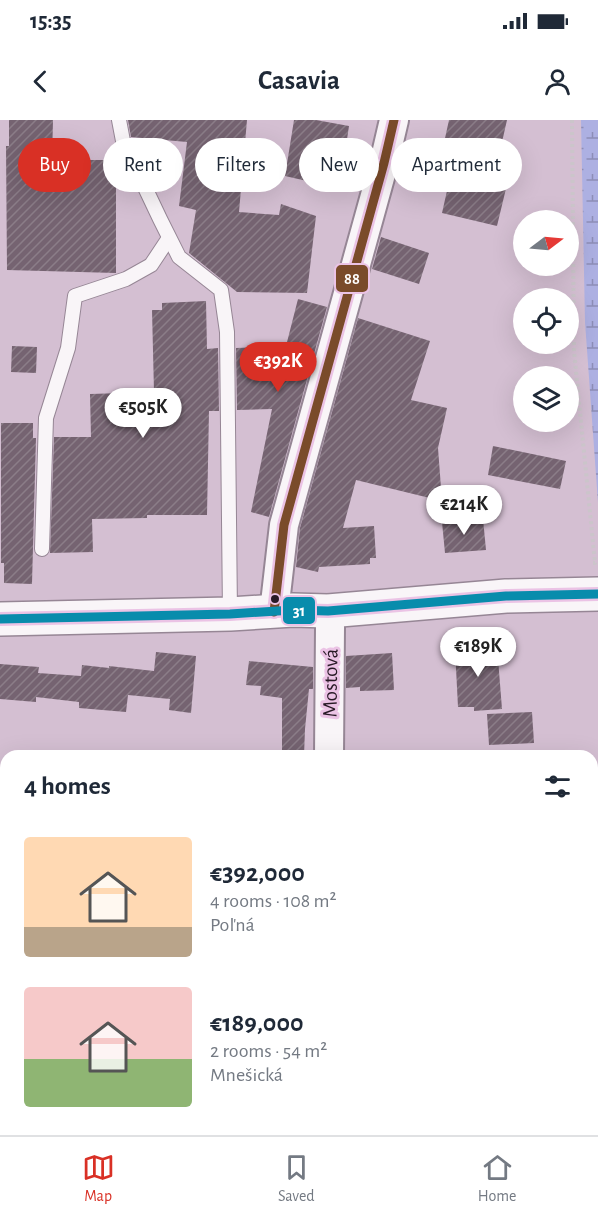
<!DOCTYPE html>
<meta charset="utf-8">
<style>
:root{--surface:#fff;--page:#f6f6f7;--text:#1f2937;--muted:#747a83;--line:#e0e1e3;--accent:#d93025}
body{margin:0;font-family:"Alegreya Sans",sans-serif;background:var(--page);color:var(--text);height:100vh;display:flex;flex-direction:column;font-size:22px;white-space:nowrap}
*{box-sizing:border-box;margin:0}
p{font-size:20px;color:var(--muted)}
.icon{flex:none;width:33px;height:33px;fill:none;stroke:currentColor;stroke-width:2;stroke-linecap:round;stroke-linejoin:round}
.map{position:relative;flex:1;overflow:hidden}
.drawer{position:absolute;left:0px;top:630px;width:598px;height:386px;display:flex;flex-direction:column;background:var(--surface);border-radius:18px 18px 0 0;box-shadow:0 6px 24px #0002}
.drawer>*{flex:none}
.guide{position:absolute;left:18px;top:18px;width:562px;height:54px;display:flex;gap:12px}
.needle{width:39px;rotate:74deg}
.tools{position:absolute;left:513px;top:90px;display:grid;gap:12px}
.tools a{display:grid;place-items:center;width:66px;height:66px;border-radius:50%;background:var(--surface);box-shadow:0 6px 24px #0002;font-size:30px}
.price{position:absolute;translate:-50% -51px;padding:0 14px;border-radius:21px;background:#fff;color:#222;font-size:20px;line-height:39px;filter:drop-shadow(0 2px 3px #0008)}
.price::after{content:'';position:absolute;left:50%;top:36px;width:18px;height:14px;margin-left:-9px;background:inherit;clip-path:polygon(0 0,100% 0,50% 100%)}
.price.selected{background:var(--accent);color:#fff}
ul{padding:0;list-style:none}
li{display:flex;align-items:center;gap:18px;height:150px;padding:0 24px}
li span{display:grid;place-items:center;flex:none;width:168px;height:120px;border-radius:6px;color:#555}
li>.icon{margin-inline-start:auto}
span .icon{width:72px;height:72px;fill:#fffc;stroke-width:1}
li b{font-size:26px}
h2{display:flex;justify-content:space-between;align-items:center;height:72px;padding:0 24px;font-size:26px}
.chip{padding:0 21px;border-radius:27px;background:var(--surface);box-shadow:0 6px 24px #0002;font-size:21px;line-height:54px}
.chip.selected{background:var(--accent);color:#fff}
.status{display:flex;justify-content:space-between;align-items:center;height:42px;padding:0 30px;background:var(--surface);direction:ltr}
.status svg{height:16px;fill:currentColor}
header{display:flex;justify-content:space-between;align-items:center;height:78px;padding:0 24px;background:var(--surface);font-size:27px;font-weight:700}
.menu{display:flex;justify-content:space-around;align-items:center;height:84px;border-top:2px solid var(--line);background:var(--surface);font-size:16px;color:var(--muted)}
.menu a{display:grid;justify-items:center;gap:3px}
.menu .selected{color:var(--accent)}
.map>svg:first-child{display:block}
.wetland{fill:url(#wetland-marsh)}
.building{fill:url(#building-hatch)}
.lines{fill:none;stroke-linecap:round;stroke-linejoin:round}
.lane-casing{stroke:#968695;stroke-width:16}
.street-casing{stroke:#968695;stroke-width:32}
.secondary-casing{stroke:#968695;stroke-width:36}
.path{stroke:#cbc5ca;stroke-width:4;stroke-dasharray:3 3;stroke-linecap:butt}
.lane{stroke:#f9f5f8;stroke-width:14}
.street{stroke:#f9f5f8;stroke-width:28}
.secondary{stroke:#f9f5f8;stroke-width:33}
.bus-1-casing{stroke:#ebc3e5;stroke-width:14}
.bus-2-casing{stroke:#ebc3e5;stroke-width:14}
.bus-1{stroke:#7a4b2a;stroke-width:9}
.bus-2{stroke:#088cac;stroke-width:9}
.bus-dot{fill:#281a26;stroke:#ebc3e5;stroke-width:2}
.labels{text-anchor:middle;stroke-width:6;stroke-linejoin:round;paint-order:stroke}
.street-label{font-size:21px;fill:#281a26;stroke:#ebc3e5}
.line-badge{stroke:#ebc3e5;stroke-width:2}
.badge-label{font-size:16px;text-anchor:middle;font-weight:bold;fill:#fff}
</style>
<div class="status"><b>15:35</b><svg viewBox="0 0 49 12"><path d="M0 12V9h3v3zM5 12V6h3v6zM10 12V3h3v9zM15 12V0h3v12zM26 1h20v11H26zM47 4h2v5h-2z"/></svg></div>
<header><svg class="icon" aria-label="back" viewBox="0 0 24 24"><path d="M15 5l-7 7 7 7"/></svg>Casavia<svg class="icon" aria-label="person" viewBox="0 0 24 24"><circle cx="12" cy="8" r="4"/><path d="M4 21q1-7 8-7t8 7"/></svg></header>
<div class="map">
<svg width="598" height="1015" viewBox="0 0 598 1015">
<defs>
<pattern id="wetland-marsh" width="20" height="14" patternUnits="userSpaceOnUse" patternTransform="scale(1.5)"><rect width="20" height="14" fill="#adb0e2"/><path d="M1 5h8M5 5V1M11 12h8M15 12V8" fill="none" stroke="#8d8eb7"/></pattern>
<pattern id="building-hatch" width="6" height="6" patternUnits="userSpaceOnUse" patternTransform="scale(1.5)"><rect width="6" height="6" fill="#756371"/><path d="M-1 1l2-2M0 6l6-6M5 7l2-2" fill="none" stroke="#8b7d88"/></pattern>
</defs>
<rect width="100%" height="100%" fill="#d4bfd2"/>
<g class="wetland">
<path d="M 581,0 L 598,0 L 598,383 L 585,202 Z"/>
<path d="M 598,882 L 598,1015 L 575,1015 L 576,1010 L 592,1010 L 593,914 Z"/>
</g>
<g class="building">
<path d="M 9,0 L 53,0 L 52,40 L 116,40 L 116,153 L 7,150 L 6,26 L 9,26 Z"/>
<path d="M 128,0 L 247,0 L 239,92 L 279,95 L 281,84 L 316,96 L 307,173 L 237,172 L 189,133 L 196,90 L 179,86 L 187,22 L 131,17 Z"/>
<path d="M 294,0 L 316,0 L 349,6 L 340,66 L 320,63 L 320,64 L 285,56 Z"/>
<path d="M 449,0 L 507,0 L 495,53 L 509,56 L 497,106 L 442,93 L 453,44 L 440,41 Z"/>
<path d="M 381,117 L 429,133 L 419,164 L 372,149 Z"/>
<path d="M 298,179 L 327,187 L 269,397 L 251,392 L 272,289 L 237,290 L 236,228 L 286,226 Z"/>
<path d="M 206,181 L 207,229 L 218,228 L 219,291 L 209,291 L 207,395 L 147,395 L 147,398 L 92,399 L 93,432 L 50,433 L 54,317 L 91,317 L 90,274 L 154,272 L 152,190 L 162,190 L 162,183 Z"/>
<path d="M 358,198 L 430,221 L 411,280 L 447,288 L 438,328 L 442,381 L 356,360 L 343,408 L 374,406 L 376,438 L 370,438 L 370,444 L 319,447 L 318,452 L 296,447 L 300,408 Z"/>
<path d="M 12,226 L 37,227 L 36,253 L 11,252 Z"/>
<path d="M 1,303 L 33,303 L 33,318 L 36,318 L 32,464 L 4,463 L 4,443 L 1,443 Z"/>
<path d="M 493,326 L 566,341 L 560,369 L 488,355 Z"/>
<path d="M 483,399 L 486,430 L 445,433 L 442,402 Z"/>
<path d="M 497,526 L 502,589 L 474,591 L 474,587 L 458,587 L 455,529 Z"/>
<path d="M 156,532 L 196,536 L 191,593 L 169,590 L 170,579 L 128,575 L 126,592 L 79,588 L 79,582 L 36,577 L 36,582 L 0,579 L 0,544 L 39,547 L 38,553 L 81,556 L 82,545 L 109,548 L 109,546 L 154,551 Z"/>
<path d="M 392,533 L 394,570 L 360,571 L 360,567 L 346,568 L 346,536 Z"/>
<path d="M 249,541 L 313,547 L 313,569 L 309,569 L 305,609 L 304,636 L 282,636 L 282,578 L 260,575 L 261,566 L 246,565 Z"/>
<path d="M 532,592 L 534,623 L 489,625 L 487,594 Z"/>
</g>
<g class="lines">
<g class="lane-casing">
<g id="lane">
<path d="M 119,0 L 123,21 L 160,99 L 179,137 L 221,170 L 227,212 L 230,494"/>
<path d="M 42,429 L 46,298 L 68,228 L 75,176 L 126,159 L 151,145 L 169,118"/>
</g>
</g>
<g class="street-casing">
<g id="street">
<path d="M 328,491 L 330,507 L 329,636"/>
<path d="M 274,492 L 284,405 L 384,43 L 394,0"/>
<path d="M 309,1015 L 309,1010"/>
</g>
</g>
<g class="secondary-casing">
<path id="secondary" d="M 0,499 L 230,494 L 293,490 L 328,491 L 506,476 L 598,474"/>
</g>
<path class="path" d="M 572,0 L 574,231 L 595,443 L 593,443"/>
<use href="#lane" class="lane"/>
<use href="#street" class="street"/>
<use href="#secondary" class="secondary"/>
<g class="bus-1-casing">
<path id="bus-1" d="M 274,492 L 284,405 L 384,43 L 394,0"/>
</g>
<g class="bus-2-casing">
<path id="bus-2" d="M 0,499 L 230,494 L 293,490 L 328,491 L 506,476 L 598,474"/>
</g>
<use href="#bus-1" class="bus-1"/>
<use href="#bus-2" class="bus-2"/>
</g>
<circle class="bus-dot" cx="275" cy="479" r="5"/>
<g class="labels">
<g class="street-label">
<text transform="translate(330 563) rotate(-89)" y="7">Mostová</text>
</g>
</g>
<g class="line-badge">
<rect x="335" y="144" width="34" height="29" rx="6" fill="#7a4b2a"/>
<rect x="282" y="476" width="34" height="29" rx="6" fill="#088cac"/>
</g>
<g class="badge-label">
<text x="352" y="164">88</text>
<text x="299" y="496">31</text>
</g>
</svg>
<div class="tools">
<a><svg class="needle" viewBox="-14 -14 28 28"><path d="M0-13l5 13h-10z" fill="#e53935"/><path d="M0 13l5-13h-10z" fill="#747a83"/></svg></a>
<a><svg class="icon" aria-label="locate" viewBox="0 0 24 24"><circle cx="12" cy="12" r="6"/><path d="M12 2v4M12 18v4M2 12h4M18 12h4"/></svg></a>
<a><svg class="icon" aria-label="layers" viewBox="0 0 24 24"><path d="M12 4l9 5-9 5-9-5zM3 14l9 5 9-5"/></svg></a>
</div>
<b class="price selected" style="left:278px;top:273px">€392K</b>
<b class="price" style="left:143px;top:319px">€505K</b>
<b class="price" style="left:464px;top:416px">€214K</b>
<b class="price" style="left:478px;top:558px">€189K</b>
<div class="guide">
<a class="chip selected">Buy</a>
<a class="chip">Rent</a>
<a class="chip">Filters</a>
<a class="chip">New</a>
<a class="chip">Apartment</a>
</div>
<section class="drawer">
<h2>4 homes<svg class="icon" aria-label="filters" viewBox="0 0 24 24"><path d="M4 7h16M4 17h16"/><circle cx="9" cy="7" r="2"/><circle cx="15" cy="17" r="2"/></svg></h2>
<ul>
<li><span style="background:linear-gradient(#ffd9b3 75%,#b9a48a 0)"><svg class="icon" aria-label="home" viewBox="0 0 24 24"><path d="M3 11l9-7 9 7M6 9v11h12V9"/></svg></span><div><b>€392,000</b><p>4 rooms · 108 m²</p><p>Poľná</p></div></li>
<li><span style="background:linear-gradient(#f6c9c9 60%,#8fb573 0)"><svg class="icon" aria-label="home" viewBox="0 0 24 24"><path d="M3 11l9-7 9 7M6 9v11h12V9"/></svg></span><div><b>€189,000</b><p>2 rooms · 54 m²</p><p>Mnešická</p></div></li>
</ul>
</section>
</div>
<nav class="menu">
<a class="selected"><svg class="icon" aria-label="map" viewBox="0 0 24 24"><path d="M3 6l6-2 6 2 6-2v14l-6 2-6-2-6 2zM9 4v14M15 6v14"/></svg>Map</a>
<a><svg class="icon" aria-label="saved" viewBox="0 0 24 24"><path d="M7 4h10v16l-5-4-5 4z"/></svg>Saved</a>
<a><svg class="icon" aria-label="home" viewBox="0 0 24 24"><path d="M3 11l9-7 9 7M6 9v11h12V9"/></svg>Home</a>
</nav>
